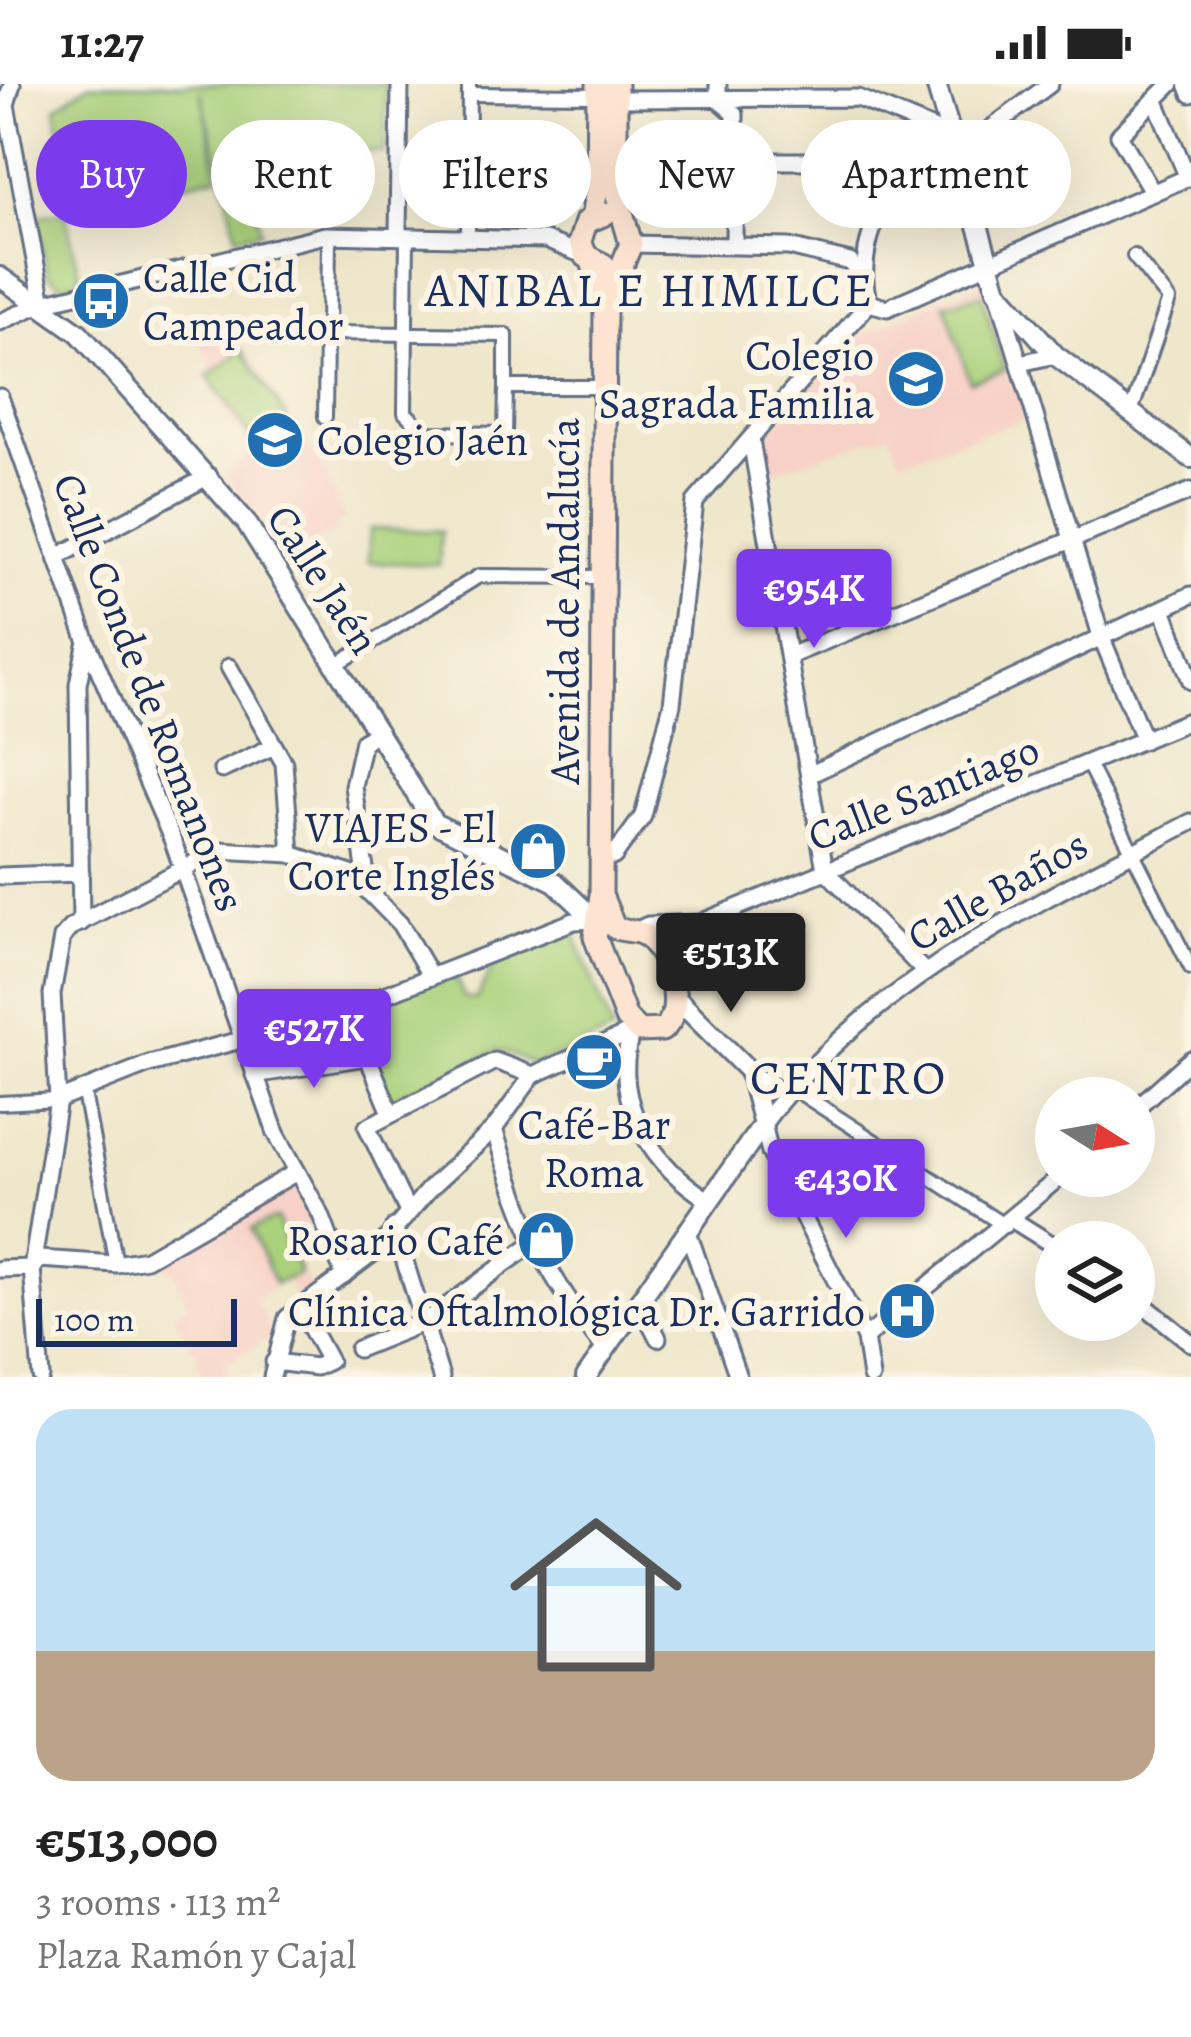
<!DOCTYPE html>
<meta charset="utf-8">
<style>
:root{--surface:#fff;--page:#f6f6f6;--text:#222;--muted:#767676;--line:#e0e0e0;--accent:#7c3aed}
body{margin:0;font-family:Alegreya,serif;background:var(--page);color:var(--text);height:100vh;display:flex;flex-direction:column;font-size:45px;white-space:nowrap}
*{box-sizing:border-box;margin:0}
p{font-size:39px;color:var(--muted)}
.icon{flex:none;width:66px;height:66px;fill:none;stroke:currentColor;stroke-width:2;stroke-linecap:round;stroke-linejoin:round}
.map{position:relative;height:1293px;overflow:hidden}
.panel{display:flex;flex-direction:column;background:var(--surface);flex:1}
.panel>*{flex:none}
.top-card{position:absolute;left:36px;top:36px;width:1119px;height:108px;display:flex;gap:24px}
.needle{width:78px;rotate:101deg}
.fabs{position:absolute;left:1035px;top:993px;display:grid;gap:24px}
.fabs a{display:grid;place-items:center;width:120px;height:120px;border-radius:50%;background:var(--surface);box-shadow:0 12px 48px #0002;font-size:60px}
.scale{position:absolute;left:36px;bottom:30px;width:201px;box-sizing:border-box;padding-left:12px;border:6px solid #1b2f5e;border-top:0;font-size:33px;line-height:42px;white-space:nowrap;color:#1b2f5e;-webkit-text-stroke:9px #fcf5e5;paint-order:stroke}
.price{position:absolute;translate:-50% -102px;padding:0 27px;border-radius:12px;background:var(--accent);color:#fff;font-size:39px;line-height:78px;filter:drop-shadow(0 3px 6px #0008)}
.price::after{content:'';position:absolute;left:50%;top:72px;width:36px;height:27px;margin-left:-18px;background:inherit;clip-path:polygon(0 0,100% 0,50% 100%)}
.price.active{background:#222;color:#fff}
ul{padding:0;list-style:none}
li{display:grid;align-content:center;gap:24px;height:636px;padding:0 36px}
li+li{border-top:3px solid var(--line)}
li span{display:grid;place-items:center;height:372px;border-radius:36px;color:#555}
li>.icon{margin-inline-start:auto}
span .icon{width:216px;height:216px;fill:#fffc;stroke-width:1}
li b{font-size:51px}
.chip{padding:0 42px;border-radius:54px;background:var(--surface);box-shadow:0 12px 48px #0002;font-size:42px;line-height:108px}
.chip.active{background:var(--accent);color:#fff}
.status{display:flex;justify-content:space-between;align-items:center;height:84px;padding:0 60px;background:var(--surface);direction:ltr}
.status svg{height:33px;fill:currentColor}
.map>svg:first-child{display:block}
.built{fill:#f7d1c7}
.green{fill:#aad17c;stroke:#62806d;stroke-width:3}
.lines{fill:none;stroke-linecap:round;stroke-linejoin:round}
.pedestrian-casing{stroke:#656f84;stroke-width:18}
.minor-casing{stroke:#656f84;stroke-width:21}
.tertiary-casing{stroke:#656f84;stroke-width:24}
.secondary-casing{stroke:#656f84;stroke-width:27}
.pedestrian{stroke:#fff;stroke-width:12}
.minor{stroke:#fff;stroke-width:15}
.tertiary{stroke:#fff;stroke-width:18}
.secondary{stroke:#fde4d0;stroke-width:21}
.labels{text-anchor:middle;stroke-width:12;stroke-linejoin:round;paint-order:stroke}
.poi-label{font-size:42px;fill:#1b2f5e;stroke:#fcf5e5;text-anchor:end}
.street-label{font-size:42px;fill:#1b2f5e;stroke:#fcf5e5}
.quarter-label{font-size:48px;letter-spacing:3px;fill:#1b2f5e;stroke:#fcf5e5}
</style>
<div class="status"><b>11:27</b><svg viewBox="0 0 49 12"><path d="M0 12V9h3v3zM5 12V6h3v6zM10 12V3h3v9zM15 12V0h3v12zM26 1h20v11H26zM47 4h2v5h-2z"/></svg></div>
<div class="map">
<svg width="1191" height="1293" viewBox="0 0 1191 1293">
<rect width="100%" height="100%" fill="#fcf5e5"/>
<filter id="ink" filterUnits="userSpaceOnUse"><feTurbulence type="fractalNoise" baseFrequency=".00833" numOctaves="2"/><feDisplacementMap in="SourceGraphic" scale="24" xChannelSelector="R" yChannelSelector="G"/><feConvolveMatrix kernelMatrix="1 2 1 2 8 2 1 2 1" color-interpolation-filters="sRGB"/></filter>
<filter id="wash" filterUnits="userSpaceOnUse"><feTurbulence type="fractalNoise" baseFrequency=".004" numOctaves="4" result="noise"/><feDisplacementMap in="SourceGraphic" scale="48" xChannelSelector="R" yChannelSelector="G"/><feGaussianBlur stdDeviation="2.7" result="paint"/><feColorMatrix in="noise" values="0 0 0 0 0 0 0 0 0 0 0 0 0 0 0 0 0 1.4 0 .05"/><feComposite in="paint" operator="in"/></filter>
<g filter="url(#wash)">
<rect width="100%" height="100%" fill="#eee7cb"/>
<g class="built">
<path d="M 986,195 L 1025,336 L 900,376 L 890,350 L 765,390 L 759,363 L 852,255 Z"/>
<path d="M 230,244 L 325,387 L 345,437 L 336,440 L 337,448 L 285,469 L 225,391 L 253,366 L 205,291 L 213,284 L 196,251 Z"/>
<path d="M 297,1101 L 318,1136 L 286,1151 L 312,1209 L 300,1219 L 287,1196 L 256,1214 L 274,1252 L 226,1279 L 228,1293 L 203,1293 L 195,1274 L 199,1267 L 190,1264 L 174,1229 L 188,1222 L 174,1188 L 169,1189 L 163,1177 L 222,1138 Z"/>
</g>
<g class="green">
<path d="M 89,0 L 386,0 L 385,68 L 309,67 L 246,83 L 261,147 L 237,152 L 201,7 L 217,92 L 71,125 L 56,23 Z"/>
<path d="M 65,128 L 81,196 L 62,201 L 47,190 L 37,131 Z"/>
<path d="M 982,210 L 1004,286 L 970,298 L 945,220 Z"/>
<path d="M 242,266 L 288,336 L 256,360 L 208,292 Z"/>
<path d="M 370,445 L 441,447 L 439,481 L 368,478 Z"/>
<path d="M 573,846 L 613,948 L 536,981 L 499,966 L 390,1016 L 354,928 L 454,887 L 464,913 L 477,915 L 494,878 Z"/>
<path d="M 276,1134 L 300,1189 L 275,1200 L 251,1145 Z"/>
</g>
</g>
<g filter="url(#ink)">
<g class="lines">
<g class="pedestrian-casing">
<g id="pedestrian">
<path d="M 469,10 L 598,11"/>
<path d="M 407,152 L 405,329 L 427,349 L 505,350 L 506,303"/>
<path d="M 468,154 L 469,0"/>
<path d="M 328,249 L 329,151"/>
<path d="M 1131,328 L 1169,216 L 1134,172"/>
<path d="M 325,333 L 326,249 L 506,251 L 506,303 L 604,303"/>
<path d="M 337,580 L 479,492 L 602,493"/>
<path d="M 1088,680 L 1191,884"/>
<path d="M 750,987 L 779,1005 L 791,1003 L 1005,1142"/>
<path d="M 84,1009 L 116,1180"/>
<path d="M 0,1019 L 58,1016"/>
</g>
</g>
<g class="minor-casing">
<g id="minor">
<path d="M 12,0 L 6,21 L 43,219"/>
<path d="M 718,0 L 718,15 L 735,30 L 734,161"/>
<path d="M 1187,0 L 1191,10"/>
<path d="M 616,15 L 858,14 L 952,53"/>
<path d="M 1155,15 L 1188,94"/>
<path d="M 957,70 L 1050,0"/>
<path d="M 735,77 L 823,77"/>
<path d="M 1153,109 L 1119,51 L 1171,0"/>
<path d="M 398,152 L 400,0"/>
<path d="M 631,160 L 789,163 L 850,178 L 861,194"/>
<path d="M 998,208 L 1101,552 L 1144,656"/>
<path d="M 869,219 L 887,224 L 1191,92"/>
<path d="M 869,219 C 850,158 897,95 924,42"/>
<path d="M 0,238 L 43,219 L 325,151 L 545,156 L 586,172"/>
<path d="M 1020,279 L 1055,271"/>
<path d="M 0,313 L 87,558 L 172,755 L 276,1049 L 321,1131 L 344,1192"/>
<path d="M 751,356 L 825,786"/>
<path d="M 59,472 L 209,392"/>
<path d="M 1163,525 L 1191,597"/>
<path d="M 789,572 L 1191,407"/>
<path d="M 229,583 L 284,679 L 291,770"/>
<path d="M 222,686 L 272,663"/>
<path d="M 811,690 L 1191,511"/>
<path d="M 601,773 L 614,772 L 643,732 L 672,620 L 695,418 L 869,219"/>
<path d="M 825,786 L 925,888"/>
<path d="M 0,792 L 81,789"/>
<path d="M 368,805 L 353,702 L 363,657 L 379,648"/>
<path d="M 81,839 L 78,600 L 86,561"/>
<path d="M 635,847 L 648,841 L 700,839 L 1191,636"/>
<path d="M 630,953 C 612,1021 654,1083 710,1117"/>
<path d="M 254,991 L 366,973"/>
<path d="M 533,991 L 634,947"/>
<path d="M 58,1016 L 149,980 L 241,956"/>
<path d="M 1134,1026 L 1191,975"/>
<path d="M 390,1027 L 348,925 L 574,837 L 596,836"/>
<path d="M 494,1045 C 523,1139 543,1189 606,1266"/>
<path d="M 408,1128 L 367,1043 L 495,977 L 533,991"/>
<path d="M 1013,1136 L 1056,1163"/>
<path d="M 394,1143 L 441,1293"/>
<path d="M 688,1148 L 738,1293"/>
<path d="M 0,1185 L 32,1184 L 39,1175 L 116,1180 L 146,1175 L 295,1089"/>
<path d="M 1134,1213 L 1191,1259"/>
<path d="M 640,1219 L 658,1254"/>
<path d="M 865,1254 L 1061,1092"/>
<path d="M 358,1265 L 425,1238 L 532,1160"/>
<path d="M 274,1278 L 316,1283 L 329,1277 L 300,1224"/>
<path d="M 41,1293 L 32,1184 L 58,1016 L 52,910 L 62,854 L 71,843 L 219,766 L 291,770 L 351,790 L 400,840 L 431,893"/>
<path d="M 272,1293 L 287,1234 L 376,1167 L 430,1104 L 494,1045 L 533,991"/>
<path d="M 871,1293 L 865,1254 L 770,1068 L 763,1040 C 867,899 1039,818 1191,738"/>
</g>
</g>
<g class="tertiary-casing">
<g id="tertiary">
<path d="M 936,0 L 997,206 L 1055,271 L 1191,374"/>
<path d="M 0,193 L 79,249 L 246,438 L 434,739 L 555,798 L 594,835"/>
<path d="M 586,1293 L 763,1040 L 749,987 L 675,913"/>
</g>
</g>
<g class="secondary-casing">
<g id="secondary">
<path d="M 592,134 L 597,104 L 598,0"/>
<path d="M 592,177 L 605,225 L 601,811 L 614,843 C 626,849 641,844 651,856 C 670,877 687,927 662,946 L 639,947 L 626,934 L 595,853 L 601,811"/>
<path d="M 604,181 L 586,172 L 580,157 L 586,138 L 605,130"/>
<path d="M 607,218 L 631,160 L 616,108 L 616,0"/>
</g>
</g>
<use href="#pedestrian" class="pedestrian"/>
<use href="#minor" class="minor"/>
<use href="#tertiary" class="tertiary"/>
<use href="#secondary" class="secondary"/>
</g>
</g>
<defs>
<g id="bus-disc" transform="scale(3)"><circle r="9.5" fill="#1f6fb2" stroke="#fcf5e5"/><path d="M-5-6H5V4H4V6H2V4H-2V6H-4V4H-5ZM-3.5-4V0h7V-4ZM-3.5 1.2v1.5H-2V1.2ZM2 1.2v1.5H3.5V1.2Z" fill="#fff"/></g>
<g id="school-disc" transform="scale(3)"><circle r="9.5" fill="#1f6fb2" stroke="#fcf5e5"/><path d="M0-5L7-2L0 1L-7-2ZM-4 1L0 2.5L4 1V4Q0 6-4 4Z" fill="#fff"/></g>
<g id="shop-disc" transform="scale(3)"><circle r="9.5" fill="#1f6fb2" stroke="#fcf5e5"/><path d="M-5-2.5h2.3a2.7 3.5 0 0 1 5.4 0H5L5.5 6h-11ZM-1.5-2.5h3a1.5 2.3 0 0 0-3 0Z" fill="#fff"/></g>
<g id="cafe-disc" transform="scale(3)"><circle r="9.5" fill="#1f6fb2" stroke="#fcf5e5"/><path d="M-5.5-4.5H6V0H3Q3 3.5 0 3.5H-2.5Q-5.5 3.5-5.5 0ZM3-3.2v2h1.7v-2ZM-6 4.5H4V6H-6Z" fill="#fff"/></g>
<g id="hospital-disc" transform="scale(3)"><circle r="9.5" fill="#1f6fb2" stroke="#fcf5e5"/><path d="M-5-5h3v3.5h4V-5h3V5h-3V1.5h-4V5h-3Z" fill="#fff"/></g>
</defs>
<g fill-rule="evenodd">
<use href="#bus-disc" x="101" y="217"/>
<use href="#school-disc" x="916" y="295"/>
<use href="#school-disc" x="275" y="356"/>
<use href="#shop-disc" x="538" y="767"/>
<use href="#cafe-disc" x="594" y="978"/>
<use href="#shop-disc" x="546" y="1156"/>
<use href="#hospital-disc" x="907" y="1227"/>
</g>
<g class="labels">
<g class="poi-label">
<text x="143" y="208" text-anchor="start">Calle Cid<tspan x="143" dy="48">Campeador</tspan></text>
<text x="874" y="286">Colegio<tspan x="874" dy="48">Sagrada Familia</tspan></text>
<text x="317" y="371" text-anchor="start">Colegio Jaén</text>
<text x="496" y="758">VIAJES - El<tspan x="496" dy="48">Corte Inglés</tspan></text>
<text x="594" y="1055" text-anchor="middle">Café-Bar<tspan x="594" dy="48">Roma</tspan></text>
<text x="504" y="1171">Rosario Café</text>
<text x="865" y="1242">Clínica Oftalmológica Dr. Garrido</text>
</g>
<g class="street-label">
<text transform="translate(324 495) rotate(57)" y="15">Calle Jaén</text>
<text transform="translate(564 517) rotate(-90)" y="15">Avenida de Andalucía</text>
<text transform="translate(150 608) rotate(69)" y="15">Calle Conde de Romanones</text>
<text transform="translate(923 708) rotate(-22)" y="15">Calle Santiago</text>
<text transform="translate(997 806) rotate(-30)" y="15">Calle Baños</text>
</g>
<g class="quarter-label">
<text x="650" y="222">ANIBAL E HIMILCE</text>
<text x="849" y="1010">CENTRO</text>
</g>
</g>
</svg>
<div class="fabs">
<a><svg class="needle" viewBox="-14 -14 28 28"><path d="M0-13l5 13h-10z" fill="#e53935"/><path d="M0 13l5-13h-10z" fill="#767676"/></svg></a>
<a><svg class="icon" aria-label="layers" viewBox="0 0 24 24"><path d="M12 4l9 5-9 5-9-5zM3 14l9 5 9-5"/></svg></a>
</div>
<div class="scale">100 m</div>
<b class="price" style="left:814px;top:567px">€954K</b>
<b class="price active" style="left:731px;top:931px">€513K</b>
<b class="price" style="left:314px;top:1007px">€527K</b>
<b class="price" style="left:846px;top:1157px">€430K</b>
<div class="top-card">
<a class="chip active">Buy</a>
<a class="chip">Rent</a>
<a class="chip">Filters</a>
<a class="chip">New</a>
<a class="chip">Apartment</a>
</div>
</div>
<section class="panel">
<ul>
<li><span style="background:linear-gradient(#bfe0f5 65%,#b9a48a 0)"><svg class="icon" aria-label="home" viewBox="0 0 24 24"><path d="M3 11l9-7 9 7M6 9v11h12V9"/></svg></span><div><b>€513,000</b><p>3 rooms · 113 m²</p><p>Plaza Ramón y Cajal</p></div></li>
</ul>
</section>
